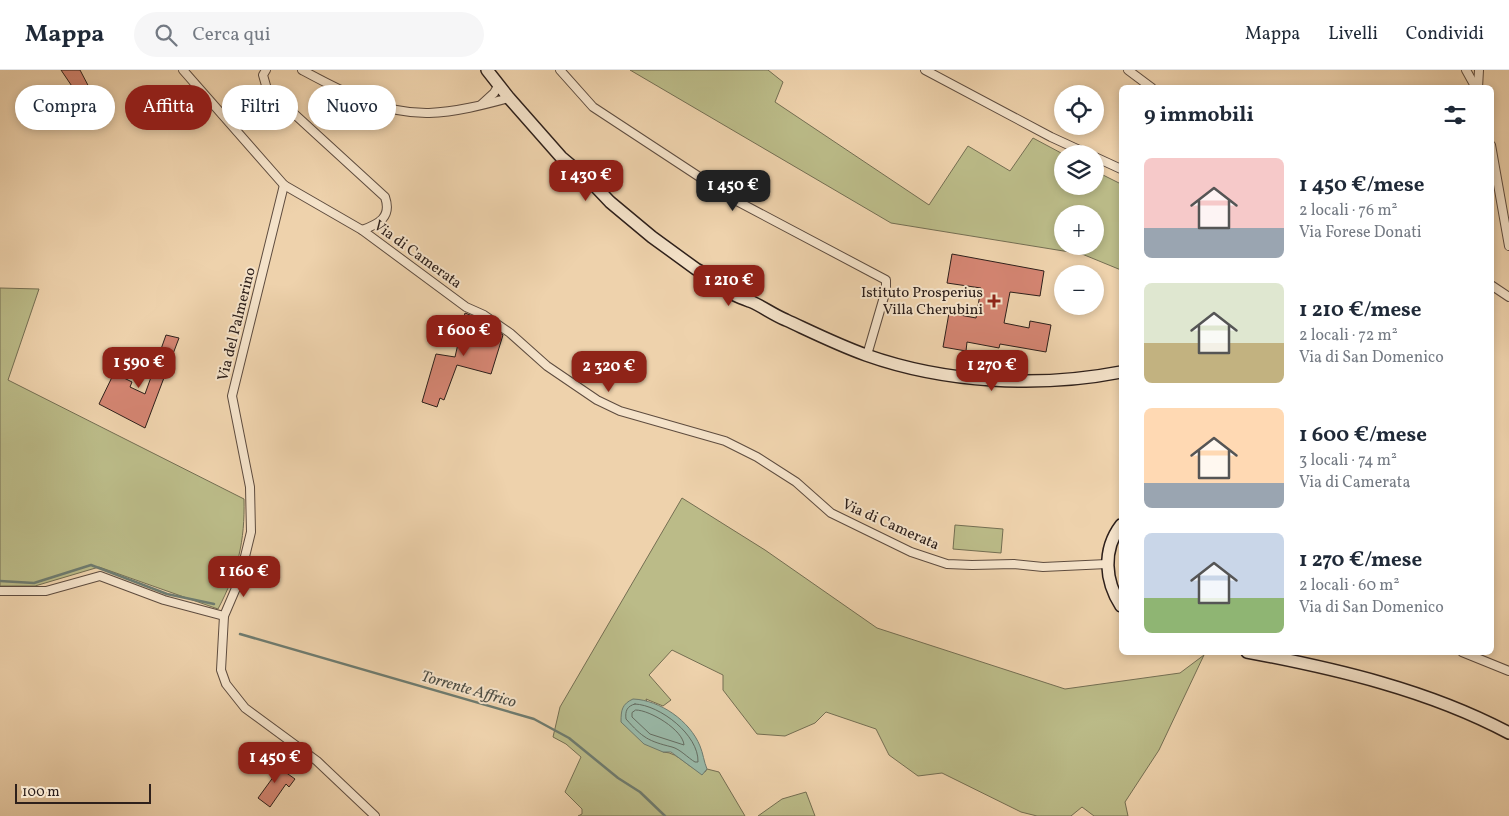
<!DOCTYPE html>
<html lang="it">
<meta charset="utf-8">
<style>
:root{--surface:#fff;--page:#f6f6f7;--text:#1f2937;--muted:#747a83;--line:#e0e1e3;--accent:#8f2418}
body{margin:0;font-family:Vollkorn,serif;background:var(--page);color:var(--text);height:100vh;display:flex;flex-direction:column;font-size:19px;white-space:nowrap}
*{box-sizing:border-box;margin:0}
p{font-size:16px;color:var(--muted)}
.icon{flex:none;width:28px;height:28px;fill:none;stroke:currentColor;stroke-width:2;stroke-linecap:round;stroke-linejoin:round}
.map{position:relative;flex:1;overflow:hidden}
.details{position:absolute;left:1119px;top:15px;width:375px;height:570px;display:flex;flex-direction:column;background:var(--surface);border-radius:8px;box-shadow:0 2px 8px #0003}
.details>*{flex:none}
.hud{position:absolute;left:15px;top:15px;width:475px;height:45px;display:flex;gap:10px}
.tools{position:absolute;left:1054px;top:15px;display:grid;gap:10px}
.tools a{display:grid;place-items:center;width:50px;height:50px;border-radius:50%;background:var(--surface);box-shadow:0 2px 8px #0003;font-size:25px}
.scale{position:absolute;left:15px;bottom:12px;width:136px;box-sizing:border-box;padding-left:5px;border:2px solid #2e201b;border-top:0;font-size:14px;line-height:18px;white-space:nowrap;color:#2e201b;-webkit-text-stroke:4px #f4e2c9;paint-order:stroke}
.price{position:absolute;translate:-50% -42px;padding:0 11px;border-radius:10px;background:var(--accent);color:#fff;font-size:16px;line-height:32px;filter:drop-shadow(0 1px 2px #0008)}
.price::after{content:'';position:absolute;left:50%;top:30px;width:15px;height:11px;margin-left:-8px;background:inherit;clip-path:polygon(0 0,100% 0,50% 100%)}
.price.on{background:#222;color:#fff}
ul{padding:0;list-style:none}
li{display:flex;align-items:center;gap:15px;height:125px;padding:0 25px}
li span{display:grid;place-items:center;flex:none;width:140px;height:100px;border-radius:8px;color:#555}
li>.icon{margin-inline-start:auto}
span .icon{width:60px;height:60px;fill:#fffc;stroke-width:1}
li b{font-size:21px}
h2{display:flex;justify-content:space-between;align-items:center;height:60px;padding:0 25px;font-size:21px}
.pill{padding:0 18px;border-radius:22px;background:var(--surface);box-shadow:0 2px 8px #0003;font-size:18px;line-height:45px}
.pill.on{background:var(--accent);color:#fff}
header{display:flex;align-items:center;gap:30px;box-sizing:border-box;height:70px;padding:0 25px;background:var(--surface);border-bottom:1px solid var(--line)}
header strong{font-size:24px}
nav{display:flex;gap:28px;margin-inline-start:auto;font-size:18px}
.search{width:350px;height:45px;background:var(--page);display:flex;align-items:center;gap:12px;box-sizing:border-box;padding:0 18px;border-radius:28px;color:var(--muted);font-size:19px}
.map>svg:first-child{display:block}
.green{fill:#bb8;stroke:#746e52;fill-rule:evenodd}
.water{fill:#99b8a7;stroke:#6e7b6f}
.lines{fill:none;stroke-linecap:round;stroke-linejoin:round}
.shore{stroke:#646c61;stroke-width:1}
.stream{stroke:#6e7b6f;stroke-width:2.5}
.building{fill:#d48572;stroke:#2e201b}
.street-casing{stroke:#5e4c3f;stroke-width:10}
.secondary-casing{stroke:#2e201b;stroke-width:14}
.street{stroke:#f4e2c9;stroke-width:8}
.secondary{stroke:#f4e2c9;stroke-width:11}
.poi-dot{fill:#8f2418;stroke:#f4e2c9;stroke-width:2}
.labels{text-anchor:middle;stroke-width:4;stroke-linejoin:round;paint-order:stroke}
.street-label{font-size:15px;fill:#2e201b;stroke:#f4e2c9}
.poi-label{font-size:15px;fill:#2e201b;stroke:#f4e2c9;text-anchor:end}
.water-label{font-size:16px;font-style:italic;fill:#4e4e45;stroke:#f4e2c9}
</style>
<header>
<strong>Mappa</strong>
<div class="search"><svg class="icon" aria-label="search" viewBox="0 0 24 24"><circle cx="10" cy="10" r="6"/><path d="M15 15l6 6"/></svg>Cerca qui</div>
<nav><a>Mappa</a><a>Livelli</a><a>Condividi</a></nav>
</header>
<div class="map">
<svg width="1509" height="746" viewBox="0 0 1509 746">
<rect width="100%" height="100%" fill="#eed2ac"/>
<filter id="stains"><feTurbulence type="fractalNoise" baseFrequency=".004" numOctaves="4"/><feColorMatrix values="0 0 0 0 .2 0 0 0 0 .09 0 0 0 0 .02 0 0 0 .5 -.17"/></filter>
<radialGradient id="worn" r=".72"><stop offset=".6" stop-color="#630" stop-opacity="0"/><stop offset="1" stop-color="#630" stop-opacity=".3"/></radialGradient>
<g class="green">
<path d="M 630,0 L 768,0 L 783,12 L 775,32 L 929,135 L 968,76 L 1010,101 L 1033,68 L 1063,84 L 1062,116 L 1095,116 L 1095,101 L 1121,114 L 1121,200 L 1082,184 L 891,153 ZM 1062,144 L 1095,144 L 1095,176 L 1062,176 Z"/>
<path d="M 0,218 L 39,219 L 8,310 L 244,429 C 245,471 238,501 218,539 L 99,497 L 35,516 L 0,516 Z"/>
<path d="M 682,428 L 765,480 L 877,558 L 1065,619 L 1180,603 L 1204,585 L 1159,680 L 1125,732 L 1128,746 L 1094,746 L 1082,737 L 1071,746 L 1037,746 L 1021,742 L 942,703 L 918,706 L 889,685 L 876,659 L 826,642 L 815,653 L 785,666 L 757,664 L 723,620 L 723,605 L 672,580 L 649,605 L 671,630 L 663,636 L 646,629 L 663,682 C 680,682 690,702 705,702 L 707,699 L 719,702 L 745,746 L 578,746 L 582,744 L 582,739 L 565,722 L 581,687 L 566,674 L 553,667 L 560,637 Z"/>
<path d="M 955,455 L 1003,459 L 1001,483 L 953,479 Z"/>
<path d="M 806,722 L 815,746 L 758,746 L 782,729 Z"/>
</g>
<path class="water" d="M 633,629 C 660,630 690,651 700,676 C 703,683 704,692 707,699 L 702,705 L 698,702 L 671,682 L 663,682 L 644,674 L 621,652 C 621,640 622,634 633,629 Z"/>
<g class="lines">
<g class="shore">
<path d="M 635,634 C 660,635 699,665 698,692 L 695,692 C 688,688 680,679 672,677 C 648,671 643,668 626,649 C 625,641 627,636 635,634 Z"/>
<path d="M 636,640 C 650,640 683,660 684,675 L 650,664 L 632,647 L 632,643 Z"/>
</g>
<g class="stream">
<path d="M 0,511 L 34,513 L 91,495 L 167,524 L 214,534"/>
<path d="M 240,564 L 534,649 L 569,668 L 618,708 L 640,722 L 665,746"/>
</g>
</g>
<g class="building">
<path d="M 61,0 L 80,0 L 91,21 L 97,19 L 106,35 L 90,43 Z"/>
<path d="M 952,184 L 1044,201 L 1040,226 L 1010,222 L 1004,253 L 1029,258 L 1030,251 L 1051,255 L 1046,282 L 1000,274 L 999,278 L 967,272 L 966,281 L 943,277 L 949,243 L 976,248 L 981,218 L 947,213 Z"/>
<path d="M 465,243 L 480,249 L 503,265 L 491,304 L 457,295 L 444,330 L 440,328 L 437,337 L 422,332 L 436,284 L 455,287 Z"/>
<path d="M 166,265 L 179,268 L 145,358 L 99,334 L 114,303 L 132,312 L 130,317 L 145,324 Z"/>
<path d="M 271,692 L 295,709 L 289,717 L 286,714 L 270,737 L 258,728 L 274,706 L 265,700 Z"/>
</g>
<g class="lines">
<g class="street-casing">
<g id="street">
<path d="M 183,0 L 284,115 L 362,160 L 466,237 L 484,245 L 510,263 L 547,296 L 597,330 L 620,341 L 725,371 L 757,387 L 796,412 L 831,443 L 911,482 L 947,494 L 972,495 L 1014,494 L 1043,497 L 1107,494"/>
<path d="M 266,0 L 263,5 L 267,19 L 385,127 C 392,147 379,154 362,160"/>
<path d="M 302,0 C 341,21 383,44 429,43 C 456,42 483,35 509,28"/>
<path d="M 560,0 L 593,37 L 733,129 L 886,210 L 886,220 L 867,285"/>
<path d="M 925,0 L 1051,67 L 1088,84"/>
<path d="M 1128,0 L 1152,18"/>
<path d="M 1466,0 L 1476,18"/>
<path d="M 1478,18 L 1479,0"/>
<path d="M 482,34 L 494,23 L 498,16"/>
<path d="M 1491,75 L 1509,176"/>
<path d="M 1095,87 L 1121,99"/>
<path d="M 284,115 L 232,326 L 250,417 L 251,462 L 239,511 L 224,546 L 221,600 L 226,614 L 245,638 L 317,691 L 375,746"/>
<path d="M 1491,215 L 1509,227"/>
<path d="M 0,521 L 46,521 L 100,506 L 164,530 L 224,546"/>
<path d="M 1462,582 L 1509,601"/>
</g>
</g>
<g class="secondary-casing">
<g id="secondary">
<path d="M 487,0 L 509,28 L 561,87 L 592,113 L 610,132 L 652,167 L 696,199 L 729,217"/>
<path d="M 723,216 C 731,225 741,228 752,232 C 763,237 774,245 786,250 C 812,262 838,275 866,285 C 945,313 1039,318 1121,302"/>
<path d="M 1121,455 C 1102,480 1105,511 1121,536"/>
<path d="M 1247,582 C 1337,599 1428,620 1509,663"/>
</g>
</g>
<use href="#street" class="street"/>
<use href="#secondary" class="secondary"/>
</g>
<path class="poi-dot" d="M991.5 223.5h5v5h5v5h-5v5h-5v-5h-5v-5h5z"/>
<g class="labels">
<g class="street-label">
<text transform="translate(418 184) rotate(36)" y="5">Via di Camerata</text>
<text transform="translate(236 254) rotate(-76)" y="5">Via del Palmerino</text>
<text transform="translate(891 454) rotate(24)" y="5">Via di Camerata</text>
</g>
<g class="poi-label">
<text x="983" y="227">Istituto Prosperius<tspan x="983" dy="17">Villa Cherubini</tspan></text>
</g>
<g class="water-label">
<text transform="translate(469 618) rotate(16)" y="6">Torrente Affrico</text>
</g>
</g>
<rect width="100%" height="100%" filter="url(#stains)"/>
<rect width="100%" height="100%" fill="url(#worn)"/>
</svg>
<div class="tools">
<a><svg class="icon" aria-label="locate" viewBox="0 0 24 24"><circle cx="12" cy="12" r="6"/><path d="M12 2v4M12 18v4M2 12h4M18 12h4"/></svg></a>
<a><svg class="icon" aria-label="layers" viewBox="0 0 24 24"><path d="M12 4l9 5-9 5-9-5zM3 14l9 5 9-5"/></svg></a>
<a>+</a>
<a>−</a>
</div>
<div class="scale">100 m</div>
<b class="price" style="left:586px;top:132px">1 430 €</b>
<b class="price on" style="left:733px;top:142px">1 450 €</b>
<b class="price" style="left:729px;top:237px">1 210 €</b>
<b class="price" style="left:464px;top:287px">1 600 €</b>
<b class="price" style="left:139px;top:319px">1 590 €</b>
<b class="price" style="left:992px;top:322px">1 270 €</b>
<b class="price" style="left:609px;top:323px">2 320 €</b>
<b class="price" style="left:244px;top:528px">1 160 €</b>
<b class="price" style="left:275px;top:714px">1 450 €</b>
<div class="hud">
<a class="pill">Compra</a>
<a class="pill on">Affitta</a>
<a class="pill">Filtri</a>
<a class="pill">Nuovo</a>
</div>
<section class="details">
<h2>9 immobili<svg class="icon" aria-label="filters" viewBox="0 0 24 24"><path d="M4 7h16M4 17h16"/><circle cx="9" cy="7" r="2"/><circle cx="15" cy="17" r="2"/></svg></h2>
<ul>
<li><span style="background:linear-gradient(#f6c9c9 70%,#9aa5b1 0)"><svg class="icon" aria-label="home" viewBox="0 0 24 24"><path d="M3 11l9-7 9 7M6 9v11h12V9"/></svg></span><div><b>1 450 €/mese</b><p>2 locali · 76 m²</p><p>Via Forese Donati</p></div></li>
<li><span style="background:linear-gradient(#dfe7d0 60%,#c2b280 0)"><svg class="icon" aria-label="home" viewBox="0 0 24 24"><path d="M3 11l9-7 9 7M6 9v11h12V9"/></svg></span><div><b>1 210 €/mese</b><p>2 locali · 72 m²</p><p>Via di San Domenico</p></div></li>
<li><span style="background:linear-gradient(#ffd9b3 75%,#9aa5b1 0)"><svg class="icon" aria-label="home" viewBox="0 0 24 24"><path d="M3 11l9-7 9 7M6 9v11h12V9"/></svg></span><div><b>1 600 €/mese</b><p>3 locali · 74 m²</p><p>Via di Camerata</p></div></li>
<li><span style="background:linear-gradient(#c9d6e8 65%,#8fb573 0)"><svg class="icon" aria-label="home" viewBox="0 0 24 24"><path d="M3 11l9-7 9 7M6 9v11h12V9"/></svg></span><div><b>1 270 €/mese</b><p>2 locali · 60 m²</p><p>Via di San Domenico</p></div></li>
</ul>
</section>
</div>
